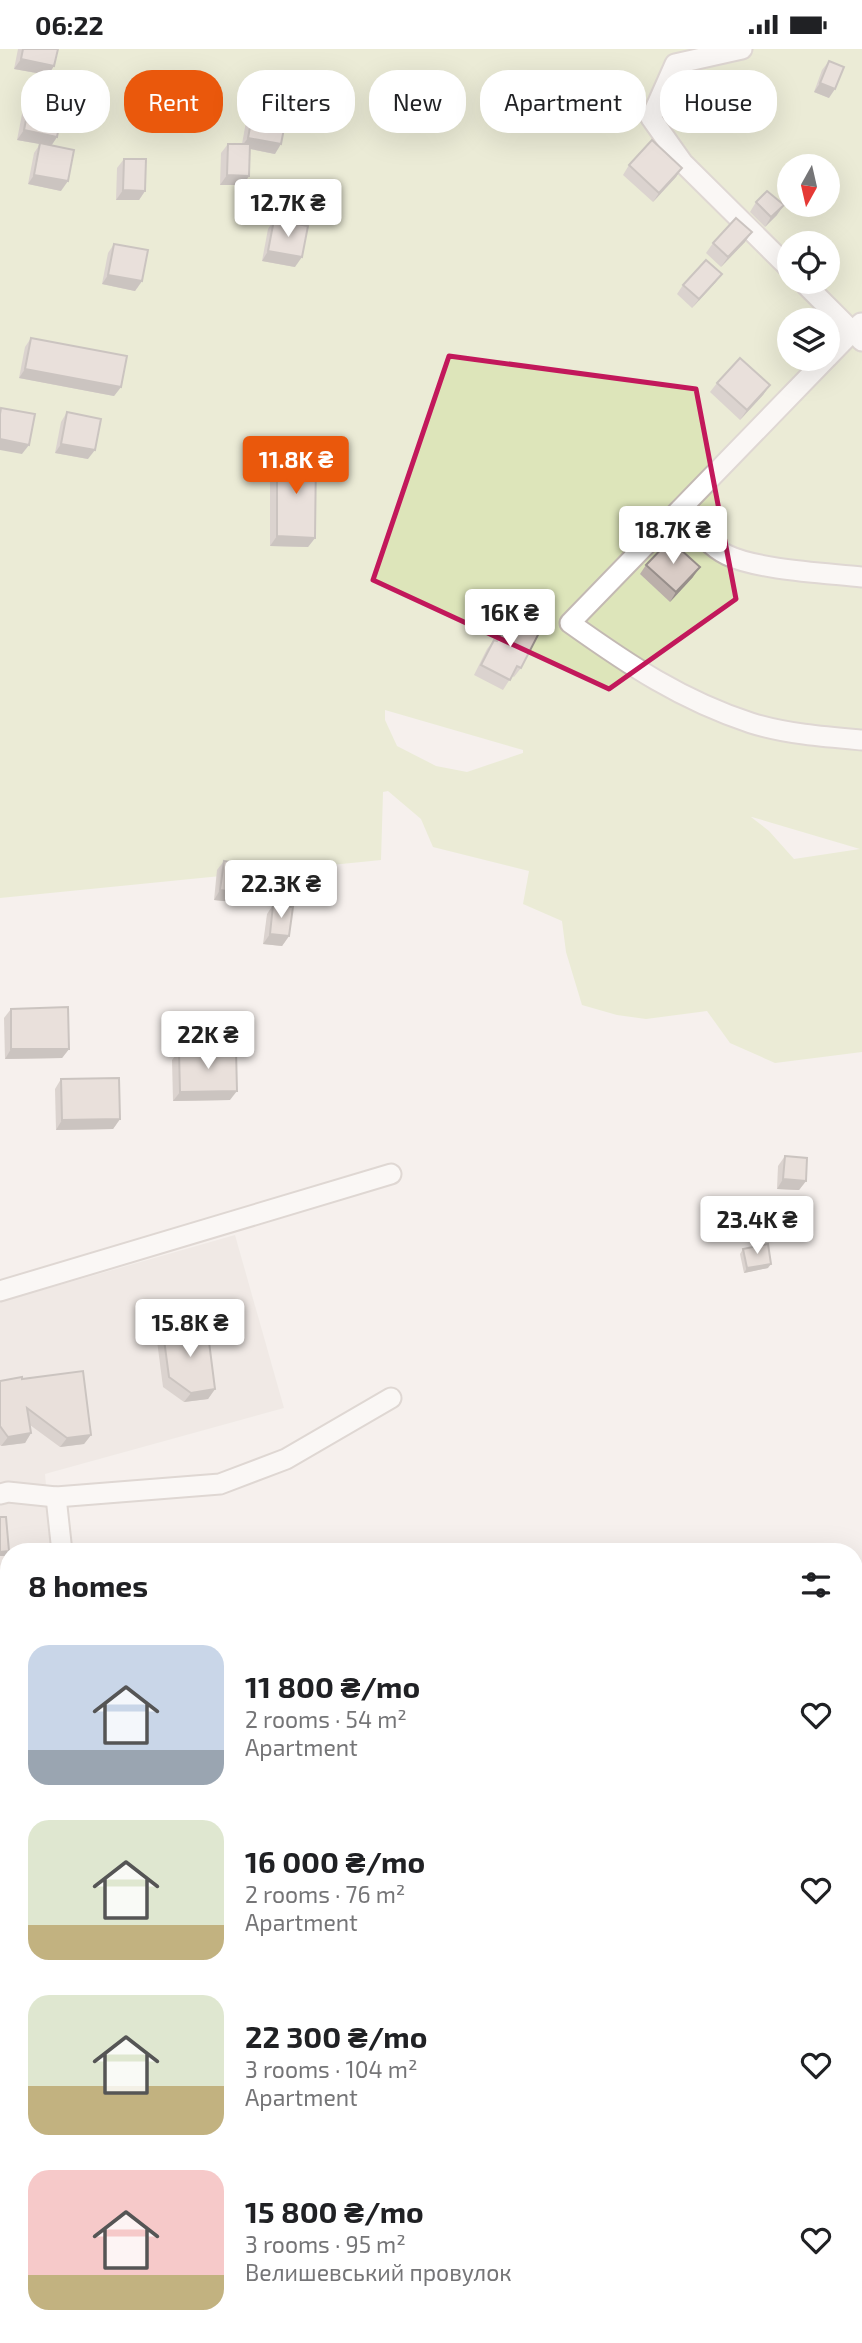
<!DOCTYPE html>
<meta charset="utf-8">
<style>
:root{--surface:#fff;--page:#f2f2f2;--text:#202124;--muted:#757577;--accent:#ea580c}
body{margin:0;font-family:"Exo 2",sans-serif;background:var(--page);color:var(--text);height:100vh;display:flex;flex-direction:column;font-size:26px;white-space:nowrap}
*{box-sizing:border-box;margin:0}
p{font-size:23px;color:var(--muted)}
.icon{flex:none;width:38px;height:38px;fill:none;stroke:currentColor;stroke-width:2;stroke-linecap:round;stroke-linejoin:round}
.map{position:relative;flex:1;overflow:hidden}
.details{position:absolute;left:0px;top:1494px;width:863px;height:800px;display:flex;flex-direction:column;background:var(--surface);border-radius:28px 28px 0 0;box-shadow:0 7px 28px #0002}
.details>*{flex:none}
.guide{position:absolute;left:21px;top:21px;width:821px;height:63px;display:flex;gap:14px}
.needle{width:46px;rotate:188deg}
.buttons{position:absolute;left:777px;top:105px;display:grid;gap:14px}
.buttons a{display:grid;place-items:center;width:63px;height:63px;border-radius:50%;background:var(--surface);box-shadow:0 7px 28px #0002;font-size:35px}
.price{position:absolute;translate:-50% -60px;padding:0 16px;border-radius:7px;background:#fff;color:#222;font-size:23px;line-height:46px;filter:drop-shadow(0 2px 4px #0008)}
.price::after{content:'';position:absolute;left:50%;top:42px;width:21px;height:16px;margin-left:-10px;background:inherit;clip-path:polygon(0 0,100% 0,50% 100%)}
.price.on{background:var(--accent);color:#fff}
ul{padding:0;list-style:none}
li{display:flex;align-items:center;gap:21px;height:175px;padding:0 28px}
li span{display:grid;place-items:center;flex:none;width:196px;height:140px;border-radius:21px;color:#555}
li>.icon{margin-inline-start:auto}
span .icon{width:84px;height:84px;fill:#fffc;stroke-width:1}
li b{font-size:30px}
h2{display:flex;justify-content:space-between;align-items:center;height:84px;padding:0 28px;font-size:30px}
.pill{padding:0 24px;border-radius:28px;background:var(--surface);box-shadow:0 7px 28px #0002;font-size:24px;line-height:63px}
.pill.on{background:var(--accent);color:#fff}
.status{display:flex;justify-content:space-between;align-items:center;height:49px;padding:0 35px;background:var(--surface);direction:ltr}
.status svg{height:19px;fill:currentColor}
.map>svg:first-child{display:block}
.residential{fill:#e8e1dc}
.green{fill:#dde5ba;fill-rule:evenodd}
.lines{fill:none;stroke-linecap:round;stroke-linejoin:round}
.street-casing{stroke:#c3b9b3;stroke-width:23}
.street{stroke:#fff;stroke-width:19}
.wall{fill:#bbafaa}
.shaded-wall{fill:#988f8b}
.building{fill:#d9ccc6;stroke:#988f8b;stroke-width:2}
.marked{fill:none;stroke:#c2185b;stroke-width:5;stroke-linejoin:round}
</style>
<div class="status"><b>06:22</b><svg viewBox="0 0 49 12"><path d="M0 12V9h3v3zM5 12V6h3v6zM10 12V3h3v9zM15 12V0h3v12zM26 1h20v11H26zM47 4h2v5h-2z"/></svg></div>
<div class="map">
<svg width="862" height="2294" viewBox="0 0 862 2294">
<rect width="100%" height="100%" fill="#f5f0ed"/>
<g class="residential">
<path d="M 235,1186 L 284,1359 L 45,1425 L 52,1503 L 9,1503 L 9,1817 L 0,1817 L 0,1253 Z"/>
<path d="M 854,2062 L 862,2062 L 862,2294 L 402,2294 L 414,2286 L 854,2286 Z"/>
</g>
<path class="green" d="M 0,0 L 862,0 L 862,1003 L 775,1014 L 730,994 L 707,962 L 646,970 L 617,966 L 582,956 L 566,903 L 562,872 L 523,855 L 529,822 L 433,798 L 421,770 L 388,742 L 383,743 L 381,811 L 0,849 ZM 789,117 L 828,117 L 828,156 L 789,156 ZM 789,194 L 828,194 L 828,233 L 789,233 ZM 789,271 L 828,271 L 828,310 L 789,310 ZM 385,661 L 523,701 L 523,704 L 467,723 L 436,717 L 397,697 L 385,671 ZM 751,768 L 752,768 L 860,800 L 794,810 L 769,782 Z"/>
<g class="lines">
<g class="street-casing">
<g id="street">
<path d="M 742,0 L 675,15 L 651,69 L 683,114 L 789,219"/>
<path d="M 803,233 L 862,292"/>
<path d="M 828,308 L 861,274"/>
<path d="M 826,310 L 570,574 C 629,616 681,651 751,674 C 786,685 826,688 862,691"/>
<path d="M 680,461 C 693,476 708,497 727,506 C 758,521 826,524 862,528"/>
<path d="M 0,1242 L 391,1125"/>
<path d="M 0,1445 L 8,1443 L 56,1448 L 220,1435 L 286,1410 L 391,1349"/>
<path d="M 56,1448 L 62,1503"/>
</g>
</g>
<use href="#street" class="street"/>
</g>
<g class="wall">
<path d="M 18,0 L 58,0 L 54,17 L 48,26 L 14,20 Z"/>
<path d="M 829,12 L 829,49 L 814,43 L 822,21 Z"/>
<path d="M 30,50 L 57,88 L 51,97 L 61,142 L 28,135 L 34,104 L 40,95 L 17,91 L 23,60 Z"/>
<path d="M 254,57 L 275,105 L 250,100 L 249,127 L 243,136 L 220,136 L 221,104 L 228,95 L 242,95 L 247,67 Z"/>
<path d="M 124,110 L 145,142 L 139,151 L 116,151 L 117,119 Z"/>
<path d="M 629,116 L 682,119 L 676,128 L 653,153 L 623,126 Z"/>
<path d="M 756,153 L 777,166 L 765,178 L 750,163 Z"/>
<path d="M 274,171 L 295,218 L 262,212 L 268,180 Z"/>
<path d="M 745,193 L 721,218 L 706,204 L 713,194 Z"/>
<path d="M 114,195 L 142,232 L 135,242 L 102,235 L 108,204 Z"/>
<path d="M 722,225 L 715,234 L 692,259 L 677,245 L 683,236 Z"/>
<path d="M 31,289 L 121,338 L 114,347 L 19,329 L 25,298 Z"/>
<path d="M 717,334 L 770,336 L 763,346 L 740,371 L 710,343 Z"/>
<path d="M 67,363 L 88,410 L 55,404 L 61,373 Z"/>
<path d="M 277,405 L 315,489 L 308,498 L 270,497 L 270,415 Z"/>
<path d="M 646,516 L 693,528 L 670,553 L 640,525 Z"/>
<path d="M 509,568 L 521,619 L 514,628 L 512,627 L 503,641 L 474,626 L 487,600 L 494,591 L 495,592 L 503,578 Z"/>
<path d="M 224,812 L 239,844 L 233,853 L 214,851 L 217,821 Z"/>
<path d="M 273,856 L 289,887 L 282,897 L 263,895 L 267,865 Z"/>
<path d="M 11,960 L 69,1000 L 62,1009 L 5,1010 L 4,969 Z"/>
<path d="M 179,1002 L 230,1051 L 173,1052 L 172,1011 Z"/>
<path d="M 61,1030 L 120,1070 L 113,1080 L 56,1081 L 55,1040 Z"/>
<path d="M 785,1107 L 806,1132 L 799,1141 L 777,1140 L 778,1117 Z"/>
<path d="M 743,1200 L 768,1219 L 744,1224 L 740,1205 Z"/>
<path d="M 163,1283 L 215,1340 L 208,1350 L 184,1353 L 163,1338 L 157,1292 Z"/>
<path d="M 22,1330 L 91,1386 L 84,1395 L 60,1398 L 30,1376 L 31,1384 L 25,1394 L 1,1397 L 0,1396 L 0,1332 Z"/>
<path d="M 855,2262 L 862,2294 L 841,2294 L 838,2286 L 854,2286 Z"/>
</g>
<g class="shaded-wall">
<path d="M 21,10 L 54,17 L 48,26 L 14,20 Z"/>
<path d="M 820,34 L 835,40 L 829,49 L 814,43 Z"/>
<path d="M 24,81 L 57,88 L 51,97 L 17,91 Z"/>
<path d="M 248,89 L 281,95 L 275,105 L 241,98 Z"/>
<path d="M 682,119 L 676,128 L 653,153 L 659,144 Z"/>
<path d="M 34,126 L 68,132 L 61,142 L 28,135 Z"/>
<path d="M 227,126 L 249,127 L 243,136 L 220,136 Z"/>
<path d="M 123,141 L 145,142 L 139,151 L 116,151 Z"/>
<path d="M 784,156 L 777,166 L 765,178 L 771,168 Z"/>
<path d="M 752,183 L 745,193 L 721,218 L 728,208 Z"/>
<path d="M 268,202 L 302,208 L 295,218 L 262,212 Z"/>
<path d="M 722,225 L 715,234 L 692,259 L 699,250 Z"/>
<path d="M 108,226 L 142,232 L 135,242 L 102,235 Z"/>
<path d="M 25,320 L 121,338 L 114,347 L 19,329 Z"/>
<path d="M 770,336 L 763,346 L 740,371 L 747,361 Z"/>
<path d="M 0,390 L 29,396 L 22,405 L 0,401 Z"/>
<path d="M 61,395 L 95,401 L 88,410 L 55,404 Z"/>
<path d="M 277,487 L 315,489 L 308,498 L 270,497 Z"/>
<path d="M 700,518 L 693,528 L 670,553 L 676,543 Z"/>
<path d="M 220,841 L 239,844 L 233,853 L 214,851 Z"/>
<path d="M 270,885 L 289,887 L 282,897 L 263,895 Z"/>
<path d="M 11,1000 L 69,1000 L 62,1009 L 5,1010 Z"/>
<path d="M 237,1042 L 230,1051 L 173,1052 L 180,1043 Z"/>
<path d="M 120,1070 L 113,1080 L 56,1081 L 62,1071 Z"/>
<path d="M 783,1130 L 806,1132 L 799,1141 L 777,1140 Z"/>
<path d="M 771,1215 L 768,1219 L 744,1224 L 747,1219 Z"/>
<path d="M 215,1340 L 208,1350 L 184,1353 L 191,1344 Z"/>
<path d="M 31,1384 L 25,1394 L 1,1397 L 8,1388 Z"/>
<path d="M 91,1386 L 84,1395 L 60,1398 L 67,1389 Z"/>
<path d="M 9,1502 L 6,1507 L 0,1507 L 0,1503 Z"/>
<path d="M 9,1747 L 9,1756 L 0,1757 L 0,1748 Z"/>
<path d="M 854,2257 L 862,2257 L 862,2261 L 854,2262 Z"/>
</g>
<g class="building">
<path d="M 23,0 L 58,0 L 54,17 L 21,10 Z"/>
<path d="M 829,12 L 844,18 L 835,40 L 820,34 Z"/>
<path d="M 30,50 L 63,57 L 57,88 L 24,81 Z"/>
<path d="M 254,57 L 287,64 L 281,95 L 248,89 Z"/>
<path d="M 652,91 L 682,119 L 659,144 L 629,116 Z"/>
<path d="M 40,94 L 74,101 L 68,132 L 34,126 Z"/>
<path d="M 228,95 L 250,95 L 249,127 L 227,126 Z"/>
<path d="M 124,110 L 146,110 L 145,142 L 123,141 Z"/>
<path d="M 767,142 L 784,156 L 771,168 L 756,153 Z"/>
<path d="M 736,169 L 752,183 L 728,208 L 713,194 Z"/>
<path d="M 274,171 L 308,177 L 302,208 L 268,202 Z"/>
<path d="M 114,195 L 148,201 L 142,232 L 108,226 Z"/>
<path d="M 706,211 L 722,225 L 699,250 L 683,236 Z"/>
<path d="M 31,289 L 127,307 L 121,338 L 25,320 Z"/>
<path d="M 740,309 L 770,336 L 747,361 L 717,334 Z"/>
<path d="M 1,359 L 35,365 L 29,396 L 0,390 L 0,365 Z"/>
<path d="M 67,363 L 101,370 L 95,401 L 61,395 Z"/>
<path d="M 277,405 L 316,407 L 315,489 L 277,487 Z"/>
<path d="M 670,491 L 700,518 L 676,543 L 646,516 Z"/>
<path d="M 509,568 L 539,584 L 521,619 L 517,617 L 510,631 L 481,616 L 494,591 L 497,592 Z"/>
<path d="M 224,812 L 243,815 L 239,844 L 220,841 Z"/>
<path d="M 273,856 L 293,858 L 289,887 L 270,885 Z"/>
<path d="M 68,958 L 69,1000 L 11,1000 L 11,960 Z"/>
<path d="M 236,1001 L 237,1042 L 180,1043 L 179,1002 Z"/>
<path d="M 119,1029 L 120,1070 L 62,1071 L 61,1030 Z"/>
<path d="M 785,1107 L 807,1109 L 806,1132 L 783,1130 Z"/>
<path d="M 768,1195 L 771,1215 L 747,1219 L 743,1200 Z"/>
<path d="M 207,1277 L 215,1340 L 191,1344 L 169,1328 L 163,1283 Z"/>
<path d="M 83,1322 L 91,1386 L 67,1389 L 27,1359 L 31,1384 L 8,1388 L 0,1377 L 0,1332 L 22,1328 L 22,1330 Z"/>
<path d="M 0,1468 L 6,1468 L 9,1502 L 0,1503 Z"/>
<path d="M 9,1714 L 9,1747 L 0,1748 L 0,1715 Z"/>
<path d="M 862,2227 L 862,2257 L 854,2257 L 854,2228 Z"/>
<path d="M 854,2258 L 862,2283 L 862,2291 L 855,2294 L 846,2294 L 843,2286 L 854,2286 Z"/>
</g>
<path d="M0 0H862V2294H0ZM 449,307 L 696,340 L 736,550 L 609,640 L 373,531 Z" fill="#f5f0ed" fill-opacity=".55" fill-rule="evenodd"/>
<path class="marked" d="M 449,307 L 696,340 L 736,550 L 609,640 L 373,531 Z"/>
</svg>
<div class="buttons">
<a><svg class="needle" viewBox="-14 -14 28 28"><path d="M0-13l5 13h-10z" fill="#e53935"/><path d="M0 13l5-13h-10z" fill="#757577"/></svg></a>
<a><svg class="icon" aria-label="locate" viewBox="0 0 24 24"><circle cx="12" cy="12" r="6"/><path d="M12 2v4M12 18v4M2 12h4M18 12h4"/></svg></a>
<a><svg class="icon" aria-label="layers" viewBox="0 0 24 24"><path d="M12 4l9 5-9 5-9-5zM3 14l9 5 9-5"/></svg></a>
</div>
<b class="price" style="left:288px;top:190px">12.7K ₴</b>
<b class="price on" style="left:296px;top:447px">11.8K ₴</b>
<b class="price" style="left:673px;top:517px">18.7K ₴</b>
<b class="price" style="left:510px;top:600px">16K ₴</b>
<b class="price" style="left:281px;top:871px">22.3K ₴</b>
<b class="price" style="left:208px;top:1022px">22K ₴</b>
<b class="price" style="left:757px;top:1207px">23.4K ₴</b>
<b class="price" style="left:190px;top:1310px">15.8K ₴</b>
<div class="guide">
<a class="pill">Buy</a>
<a class="pill on">Rent</a>
<a class="pill">Filters</a>
<a class="pill">New</a>
<a class="pill">Apartment</a>
<a class="pill">House</a>
</div>
<section class="details">
<h2>8 homes<svg class="icon" aria-label="filters" viewBox="0 0 24 24"><path d="M4 7h16M4 17h16"/><circle cx="9" cy="7" r="2"/><circle cx="15" cy="17" r="2"/></svg></h2>
<ul>
<li><span style="background:linear-gradient(#c9d6e8 75%,#9aa5b1 0)"><svg class="icon" aria-label="home" viewBox="0 0 24 24"><path d="M3 11l9-7 9 7M6 9v11h12V9"/></svg></span><div><b>11 800 ₴/mo</b><p>2 rooms · 54 m²</p><p>Apartment</p></div><svg class="icon" aria-label="heart" viewBox="0 0 24 24"><path d="M12 20l-8-8c-3-5 5-10 8-4 3-6 11-1 8 4z"/></svg></li>
<li><span style="background:linear-gradient(#dfe7d0 75%,#c2b280 0)"><svg class="icon" aria-label="home" viewBox="0 0 24 24"><path d="M3 11l9-7 9 7M6 9v11h12V9"/></svg></span><div><b>16 000 ₴/mo</b><p>2 rooms · 76 m²</p><p>Apartment</p></div><svg class="icon" aria-label="heart" viewBox="0 0 24 24"><path d="M12 20l-8-8c-3-5 5-10 8-4 3-6 11-1 8 4z"/></svg></li>
<li><span style="background:linear-gradient(#dfe7d0 65%,#c2b280 0)"><svg class="icon" aria-label="home" viewBox="0 0 24 24"><path d="M3 11l9-7 9 7M6 9v11h12V9"/></svg></span><div><b>22 300 ₴/mo</b><p>3 rooms · 104 m²</p><p>Apartment</p></div><svg class="icon" aria-label="heart" viewBox="0 0 24 24"><path d="M12 20l-8-8c-3-5 5-10 8-4 3-6 11-1 8 4z"/></svg></li>
<li><span style="background:linear-gradient(#f6c9c9 75%,#c2b280 0)"><svg class="icon" aria-label="home" viewBox="0 0 24 24"><path d="M3 11l9-7 9 7M6 9v11h12V9"/></svg></span><div><b>15 800 ₴/mo</b><p>3 rooms · 95 m²</p><p>Велишевський провулок</p></div><svg class="icon" aria-label="heart" viewBox="0 0 24 24"><path d="M12 20l-8-8c-3-5 5-10 8-4 3-6 11-1 8 4z"/></svg></li>
</ul>
</section>
</div>
